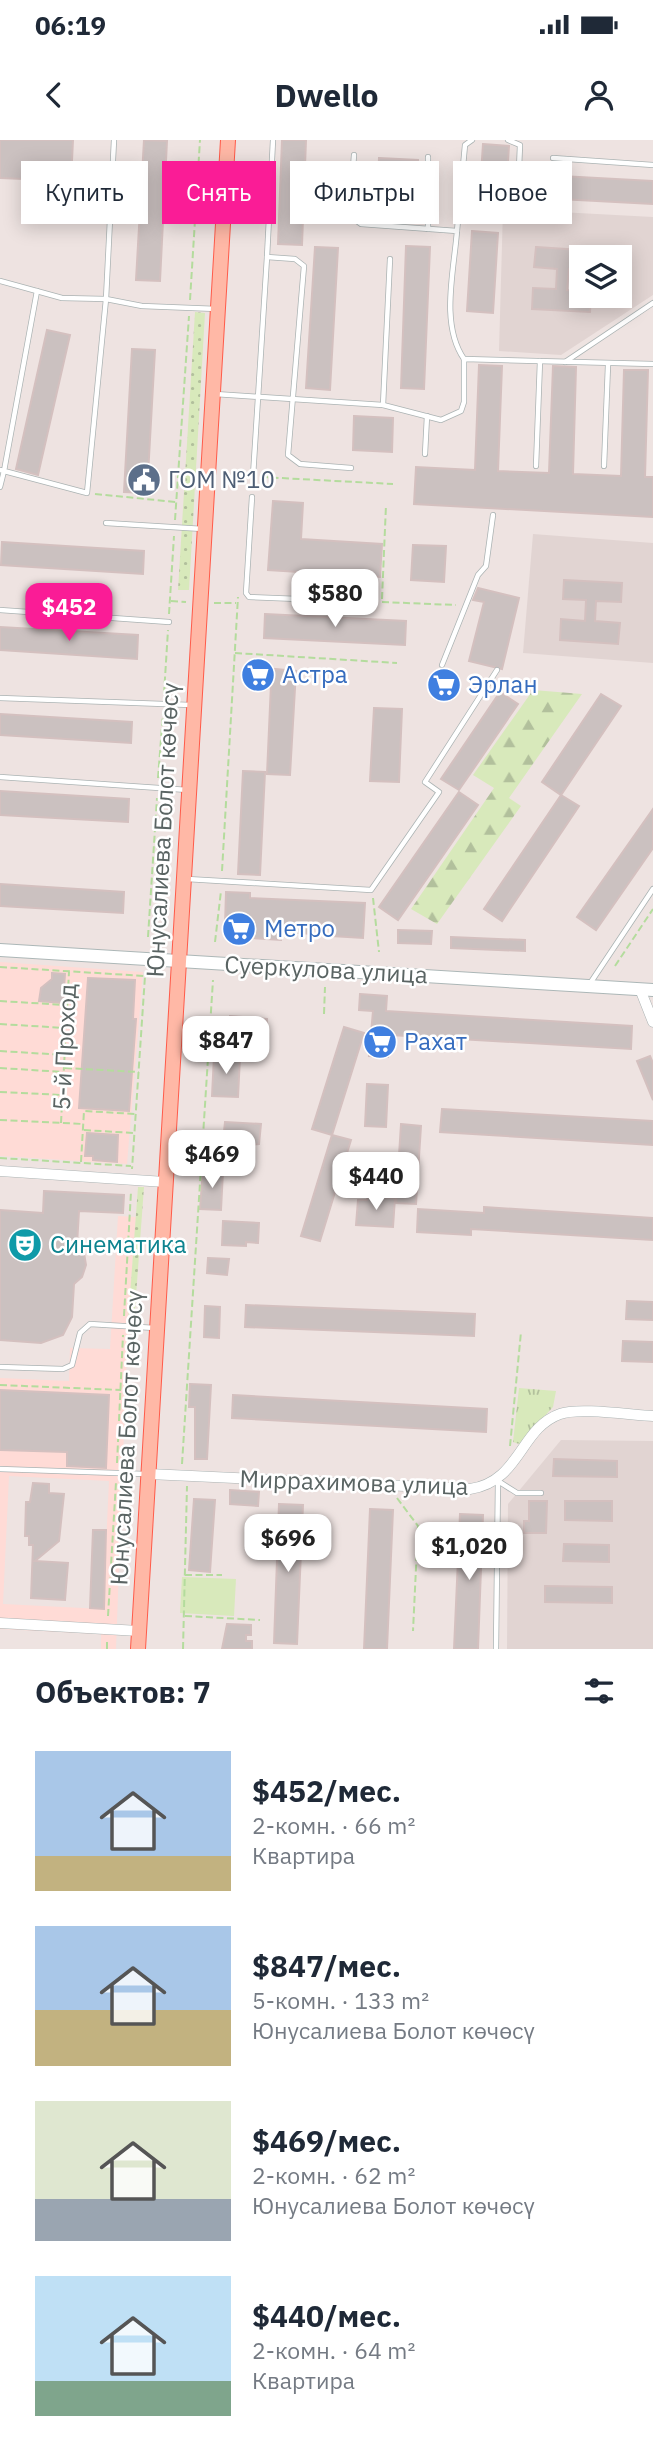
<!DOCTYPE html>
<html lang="ru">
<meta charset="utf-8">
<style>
:root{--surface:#fff;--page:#f2f2f3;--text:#1f2937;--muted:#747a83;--accent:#fa1c96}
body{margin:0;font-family:"IBM Plex Sans",sans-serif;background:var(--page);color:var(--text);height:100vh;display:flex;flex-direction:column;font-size:26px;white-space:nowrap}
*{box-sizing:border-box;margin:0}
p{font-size:23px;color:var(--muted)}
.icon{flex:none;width:38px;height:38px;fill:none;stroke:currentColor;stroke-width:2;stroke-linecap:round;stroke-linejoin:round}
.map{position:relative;height:1509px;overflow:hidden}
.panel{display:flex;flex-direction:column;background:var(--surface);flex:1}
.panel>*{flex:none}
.guide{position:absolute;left:21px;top:21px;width:612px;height:63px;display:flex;gap:14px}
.controls{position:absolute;left:569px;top:105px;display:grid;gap:14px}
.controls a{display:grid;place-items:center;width:63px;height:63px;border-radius:0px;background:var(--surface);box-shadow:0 4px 18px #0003;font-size:35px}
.price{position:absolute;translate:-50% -60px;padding:0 16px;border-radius:14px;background:#fff;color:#222;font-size:23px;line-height:46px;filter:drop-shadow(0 2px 4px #0008)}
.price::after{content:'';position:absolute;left:50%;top:42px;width:21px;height:16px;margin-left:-10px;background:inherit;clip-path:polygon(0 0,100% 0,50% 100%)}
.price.on{background:var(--accent);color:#fff}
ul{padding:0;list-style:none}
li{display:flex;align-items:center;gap:21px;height:175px;padding:0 35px}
li span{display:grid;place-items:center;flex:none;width:196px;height:140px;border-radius:0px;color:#555}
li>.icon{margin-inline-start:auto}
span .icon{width:84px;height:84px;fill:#fffc;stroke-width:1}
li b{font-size:30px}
h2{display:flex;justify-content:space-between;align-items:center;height:84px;padding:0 35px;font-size:30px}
.tag{padding:0 24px;border-radius:0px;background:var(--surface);box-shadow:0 4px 18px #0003;font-size:24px;line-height:63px}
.tag.on{background:var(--accent);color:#fff}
.status{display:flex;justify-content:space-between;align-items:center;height:49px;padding:0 35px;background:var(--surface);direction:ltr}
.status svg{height:19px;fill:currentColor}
header{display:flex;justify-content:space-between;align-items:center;height:91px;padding:0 35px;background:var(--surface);font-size:32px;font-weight:700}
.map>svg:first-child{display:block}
.commercial{fill:#ffdbd6;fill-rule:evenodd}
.education{fill:#e1d4d2;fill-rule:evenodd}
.grass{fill:url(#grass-dots)}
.forest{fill:url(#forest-firs)}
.park{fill:url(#park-tufts)}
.pitch{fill:#d8e9bb}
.building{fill:#cbc1c0;stroke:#d4c0bf;stroke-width:2}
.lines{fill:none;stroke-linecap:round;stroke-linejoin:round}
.lane-casing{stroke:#abb3b3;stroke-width:6}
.street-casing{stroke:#abb3b3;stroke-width:11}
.secondary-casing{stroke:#acb7b7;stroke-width:14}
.primary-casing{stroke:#ff5b4a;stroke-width:16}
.path{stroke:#b4dc9d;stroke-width:2;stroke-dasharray:7 3.5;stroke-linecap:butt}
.lane{stroke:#fff;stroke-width:4.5}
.street{stroke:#fff;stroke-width:10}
.secondary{stroke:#fff;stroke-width:12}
.primary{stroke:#ffb8a6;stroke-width:14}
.labels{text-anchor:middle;stroke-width:5;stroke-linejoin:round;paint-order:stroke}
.service-label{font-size:24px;fill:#4e5e75;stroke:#fff;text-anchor:start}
.shop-label{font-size:24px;fill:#366cbe;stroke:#fff;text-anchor:start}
.street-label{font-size:24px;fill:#5a6463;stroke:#fff}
.culture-label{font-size:24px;fill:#0d838f;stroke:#fff;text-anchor:start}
</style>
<div class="status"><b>06:19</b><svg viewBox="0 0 49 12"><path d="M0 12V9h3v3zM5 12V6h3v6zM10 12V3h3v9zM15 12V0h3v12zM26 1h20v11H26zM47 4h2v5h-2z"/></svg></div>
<header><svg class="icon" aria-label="back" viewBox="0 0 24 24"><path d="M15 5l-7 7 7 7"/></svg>Dwello<svg class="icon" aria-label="person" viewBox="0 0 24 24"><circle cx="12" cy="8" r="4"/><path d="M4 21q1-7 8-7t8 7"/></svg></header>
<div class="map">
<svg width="653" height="1509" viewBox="0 0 653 1509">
<defs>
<pattern id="grass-dots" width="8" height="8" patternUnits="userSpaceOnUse" patternTransform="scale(1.75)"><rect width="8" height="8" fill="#d8e9bb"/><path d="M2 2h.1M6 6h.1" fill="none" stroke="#b2c09c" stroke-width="1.8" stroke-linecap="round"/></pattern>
<pattern id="forest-firs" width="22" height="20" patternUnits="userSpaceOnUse" patternTransform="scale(1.75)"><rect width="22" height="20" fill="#d8e9bb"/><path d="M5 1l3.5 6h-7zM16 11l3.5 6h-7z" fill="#b2c09c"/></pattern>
<pattern id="park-tufts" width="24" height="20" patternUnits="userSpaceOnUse" patternTransform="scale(1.75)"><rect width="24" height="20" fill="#d8e9bb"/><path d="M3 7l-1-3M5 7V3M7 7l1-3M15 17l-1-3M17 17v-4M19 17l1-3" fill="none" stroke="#b2c09c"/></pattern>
</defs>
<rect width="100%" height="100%" fill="#eee3e1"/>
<g class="commercial">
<path d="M 0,822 L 143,832 L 127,1024 L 0,1016 Z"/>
<path d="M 118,1076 L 136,1077 L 128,1183 L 116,1509 L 101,1509 L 101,1494 L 0,1489 L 0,1310 L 67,1312 L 67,1326 L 105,1328 L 109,1255 L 0,1250 L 0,1238 L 69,1241 L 70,1208 L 110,1209 ZM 9,1336 L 109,1341 L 103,1469 L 3,1464 Z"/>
</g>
<g class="education">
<path d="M 503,69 L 653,77 L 653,155 L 561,215 L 499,211 ZM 581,117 L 620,117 L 620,156 L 581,156 Z"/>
<path d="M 533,394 L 653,403 L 653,523 L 523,513 Z"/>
<path d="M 561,1300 L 653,1301 L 653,1509 L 507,1509 L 508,1364 Z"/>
</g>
<g class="grass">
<path d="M 195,172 L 205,173 L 189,450 L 178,450 Z"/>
<path d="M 138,1047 L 144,1047 L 134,1183 L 128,1182 Z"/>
</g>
<path class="forest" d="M 533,550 L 582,554 L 509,658 L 521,666 L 437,784 L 411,769 L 494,648 L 473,635 Z"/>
<path class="park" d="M 519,1248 L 556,1251 L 553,1267 L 519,1304 L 513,1302 Z"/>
<path class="pitch" d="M 182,1437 L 236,1439 L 234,1476 L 180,1473 Z"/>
<g class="building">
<path d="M 0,0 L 73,0 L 71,41 L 0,38 Z"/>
<path d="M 144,0 L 167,1 L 160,141 L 136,140 Z"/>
<path d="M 282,0 L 306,0 L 302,105 L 278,104 Z"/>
<path d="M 483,4 L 509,6 L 506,51 L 480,49 Z"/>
<path d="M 379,18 L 418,20 L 415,81 L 376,79 Z"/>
<path d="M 542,35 L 653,41 L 653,64 L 541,58 Z"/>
<path d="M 472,91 L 498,93 L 493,173 L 467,171 Z"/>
<path d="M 406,106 L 430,107 L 424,249 L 401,248 Z"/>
<path d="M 315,107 L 338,108 L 330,250 L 306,248 Z"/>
<path d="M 536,107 L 581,110 L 581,130 L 569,129 L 567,150 L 581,151 L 581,156 L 591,156 L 590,172 L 532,169 L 533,148 L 556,149 L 557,129 L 534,127 Z"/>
<path d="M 47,190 L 70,195 L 38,335 L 16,329 Z"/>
<path d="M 132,209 L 155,210 L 147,353 L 124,352 Z"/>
<path d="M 479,225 L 502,226 L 498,331 L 549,333 L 553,226 L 576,227 L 573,334 L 621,336 L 624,230 L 648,230 L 645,337 L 653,337 L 653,377 L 414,364 L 416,327 L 475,330 Z"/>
<path d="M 354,276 L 393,278 L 392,312 L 353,310 Z"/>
<path d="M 273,361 L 303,363 L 301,399 L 382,404 L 380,437 L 268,430 Z"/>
<path d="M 2,402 L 144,411 L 143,434 L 1,425 Z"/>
<path d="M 413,405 L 446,406 L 444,442 L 411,440 Z"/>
<path d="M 564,440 L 622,443 L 621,462 L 596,461 L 595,481 L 620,483 L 618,504 L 560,500 L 561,479 L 585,481 L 586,460 L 563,459 Z"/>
<path d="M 478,448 L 519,458 L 502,529 L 469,521 L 484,462 L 473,460 Z"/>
<path d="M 265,474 L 406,481 L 405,505 L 264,498 Z"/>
<path d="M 0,487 L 138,495 L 137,519 L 0,510 Z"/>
<path d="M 253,527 L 296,531 L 290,635 L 267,634 L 271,544 L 252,543 Z"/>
<path d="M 432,537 L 456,537 L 455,553 L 432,552 Z"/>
<path d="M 500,552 L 518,564 L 459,650 L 441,639 Z"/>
<path d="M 601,554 L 621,566 L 561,655 L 542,642 Z"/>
<path d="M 374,568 L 402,569 L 399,642 L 370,641 Z"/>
<path d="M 0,574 L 132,582 L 131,603 L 0,595 Z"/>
<path d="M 243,631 L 265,632 L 260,735 L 238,734 Z"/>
<path d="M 0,651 L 129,659 L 128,682 L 0,675 Z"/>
<path d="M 459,652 L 478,665 L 398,780 L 379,767 Z"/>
<path d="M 561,655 L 579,666 L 502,781 L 484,769 Z"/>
<path d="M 653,669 L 653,708 L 596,790 L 577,777 Z"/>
<path d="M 0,744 L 124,752 L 123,773 L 0,766 Z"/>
<path d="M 226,752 L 250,753 L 250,758 L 365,763 L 363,798 L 332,796 L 333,784 L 314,784 L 313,794 L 281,792 L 281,800 L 236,797 L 237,786 L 225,785 Z"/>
<path d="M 398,790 L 432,791 L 431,804 L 398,803 Z"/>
<path d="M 451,797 L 525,800 L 525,811 L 451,808 Z"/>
<path d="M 52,833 L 65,834 L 63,863 L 39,861 L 41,848 L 52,839 Z"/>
<path d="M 88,838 L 135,840 L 133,879 L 136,879 L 129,971 L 79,968 Z"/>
<path d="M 360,854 L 387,856 L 386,871 L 632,886 L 631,909 L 390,895 L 388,917 L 369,916 L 373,871 L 359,870 Z"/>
<path d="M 230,876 L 267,879 L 266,898 L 239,901 L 239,897 L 229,896 Z"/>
<path d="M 344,887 L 364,893 L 332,995 L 312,989 Z"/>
<path d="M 214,916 L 240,917 L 238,957 L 212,956 Z"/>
<path d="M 650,916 L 653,923 L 653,960 L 637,921 Z"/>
<path d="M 367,944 L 388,945 L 386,987 L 365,986 Z"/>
<path d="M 442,969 L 653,981 L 653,1005 L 440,992 Z"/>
<path d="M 225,982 L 261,984 L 259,1004 L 234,1006 L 234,1002 L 223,1001 Z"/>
<path d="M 401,984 L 421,986 L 416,1064 L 396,1063 Z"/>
<path d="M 87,993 L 118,995 L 117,1022 L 93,1020 L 93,1016 L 85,1016 Z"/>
<path d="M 332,995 L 351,1000 L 320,1101 L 301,1096 Z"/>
<path d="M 203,1029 L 223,1031 L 221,1070 L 200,1069 Z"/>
<path d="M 44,1051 L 124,1055 L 123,1073 L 79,1071 L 77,1105 L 84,1113 L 86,1125 L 82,1137 L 74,1144 L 72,1177 L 63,1195 L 41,1203 L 0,1200 L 0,1070 L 43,1073 Z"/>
<path d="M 368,1056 L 395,1058 L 393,1087 L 356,1085 L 358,1060 L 367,1060 Z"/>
<path d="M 484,1067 L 653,1078 L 653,1100 L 471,1089 L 471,1095 L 417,1092 L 418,1069 L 484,1073 Z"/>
<path d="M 223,1081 L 259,1083 L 258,1103 L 246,1102 L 246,1106 L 222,1105 Z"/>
<path d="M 208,1118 L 229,1119 L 227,1135 L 207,1133 Z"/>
<path d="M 627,1161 L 653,1162 L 653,1180 L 626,1179 Z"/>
<path d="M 246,1165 L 475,1174 L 474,1196 L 245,1187 Z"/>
<path d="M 205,1166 L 220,1167 L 219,1198 L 204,1197 Z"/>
<path d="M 623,1201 L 653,1202 L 653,1222 L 622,1221 Z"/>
<path d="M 190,1244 L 211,1245 L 207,1319 L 195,1319 L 195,1267 L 189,1267 Z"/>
<path d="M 0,1250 L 109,1255 L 106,1328 L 67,1326 L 67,1312 L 0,1310 Z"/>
<path d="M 233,1255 L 487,1269 L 486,1292 L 232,1278 Z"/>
<path d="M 554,1319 L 617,1321 L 617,1337 L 553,1336 Z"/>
<path d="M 33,1343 L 49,1344 L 49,1353 L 64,1354 L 59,1401 L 35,1421 L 68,1423 L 65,1460 L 31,1458 L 33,1405 L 29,1405 L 29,1396 L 25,1396 L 26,1362 L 30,1362 Z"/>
<path d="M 230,1350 L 259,1352 L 258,1366 L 230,1364 Z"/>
<path d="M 194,1359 L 215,1360 L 210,1432 L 189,1430 Z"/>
<path d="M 529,1361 L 547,1361 L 546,1393 L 524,1393 L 524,1381 L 529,1381 Z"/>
<path d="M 565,1361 L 612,1361 L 612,1381 L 565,1380 Z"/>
<path d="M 279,1364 L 303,1365 L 297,1504 L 274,1503 Z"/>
<path d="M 370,1369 L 393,1370 L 387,1509 L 364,1509 Z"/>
<path d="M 460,1374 L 483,1375 L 478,1509 L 454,1509 Z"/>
<path d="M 93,1390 L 106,1390 L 104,1469 L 90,1468 Z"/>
<path d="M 564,1404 L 609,1405 L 609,1422 L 563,1421 Z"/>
<path d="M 545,1446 L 612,1447 L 612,1463 L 545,1462 Z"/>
<path d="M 227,1484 L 251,1485 L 251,1495 L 246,1495 L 246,1501 L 252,1501 L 252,1509 L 222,1509 Z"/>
</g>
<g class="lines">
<g class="lane-casing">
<g id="lane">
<path d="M 273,0 L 267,117 L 295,119 L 304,126 L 288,315 L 300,324 L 351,328"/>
<path d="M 508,0 L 520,5 L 518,52"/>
<path d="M 354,15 L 350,67 L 354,79 L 361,84 L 457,91 C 454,131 440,184 464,219"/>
<path d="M 428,17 L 428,89"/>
<path d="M 553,18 L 653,25"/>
<path d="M 457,91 L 465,5 L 472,0"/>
<path d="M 0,141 L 62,158 L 106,159 L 142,166 L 217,169"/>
<path d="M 37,151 L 4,331 L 87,353 L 106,159 L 114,0"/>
<path d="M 565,222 L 653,163"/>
<path d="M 215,254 L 383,265 L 441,280 L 461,271 L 464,262 L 464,219 L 653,224"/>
<path d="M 383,265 L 390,119"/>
<path d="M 425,314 L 427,276"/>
<path d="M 536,326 L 540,221"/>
<path d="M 604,326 L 608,225"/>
<path d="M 0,330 L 4,331 L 0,347"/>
<path d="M 253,336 L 267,117"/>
<path d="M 252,357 L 246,453 L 249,457 L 374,462"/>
<path d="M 106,383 L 203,389"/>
<path d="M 0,470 L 169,482"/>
<path d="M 442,525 L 478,435 L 486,426 L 493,375"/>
<path d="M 0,558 L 191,565"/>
<path d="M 0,637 L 188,650"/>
<path d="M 187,739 L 371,750 L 439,652 L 425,642 L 497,530"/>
<path d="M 589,845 L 653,749"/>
<path d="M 0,1227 L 63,1229 L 72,1225 L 80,1193 L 90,1184 L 155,1188"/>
<path d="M 0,1329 L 145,1334"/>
<path d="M 498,1341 L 517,1353 L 541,1353"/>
<path d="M 496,1509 L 498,1340"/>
</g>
</g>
<g class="street-casing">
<g id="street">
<path d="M 640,849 L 653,882"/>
<path d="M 0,1031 L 165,1042"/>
<path d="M 149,1334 L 470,1349 C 520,1342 520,1288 560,1274 C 578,1267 631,1275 653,1276"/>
<path d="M 0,1483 L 139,1491"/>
</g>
</g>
<g class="secondary-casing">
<path id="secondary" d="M 0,810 L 653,850"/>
</g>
<g class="primary-casing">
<path id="primary" d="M 138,1509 L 228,0"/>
</g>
<g class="path">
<path d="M 190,160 L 200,0"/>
<path d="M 261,337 L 393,344"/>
<path d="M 95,354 L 176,362"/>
<path d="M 175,380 L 189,176"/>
<path d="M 382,459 L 386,365"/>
<path d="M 171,461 L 186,462"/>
<path d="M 382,462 L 456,465"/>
<path d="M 214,463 L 236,463"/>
<path d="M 169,474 L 174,396"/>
<path d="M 235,513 L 397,523"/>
<path d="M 164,554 L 168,490"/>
<path d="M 158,638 L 163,574"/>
<path d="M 222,731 L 238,457"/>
<path d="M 373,758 L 379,812"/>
<path d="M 148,797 L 157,658"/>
<path d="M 215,802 L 221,751"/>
<path d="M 615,826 L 653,769"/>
<path d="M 0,827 L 145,836 L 132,1029"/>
<path d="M 0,861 L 65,865"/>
<path d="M 324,874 L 325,847"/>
<path d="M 0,884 L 65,888"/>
<path d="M 0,911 L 64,915"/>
<path d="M 0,928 L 63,932"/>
<path d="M 65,928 L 139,932"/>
<path d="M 0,952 L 62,955"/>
<path d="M 0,980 L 83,984"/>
<path d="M 61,983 L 69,832"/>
<path d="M 84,990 L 134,993"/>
<path d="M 0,1018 L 131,1026"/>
<path d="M 81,1022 L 84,971 L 136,974"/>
<path d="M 124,1176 L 131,1052"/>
<path d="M 0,1245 L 121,1250"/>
<path d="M 510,1306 L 521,1192"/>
<path d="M 117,1323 L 123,1195"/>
<path d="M 182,1324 L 213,840"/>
<path d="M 397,1358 L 418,1386 L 413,1491"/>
<path d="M 185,1435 L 222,1435"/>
<path d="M 108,1476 L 116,1342"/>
<path d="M 185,1476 L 260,1480"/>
<path d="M 107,1509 L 107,1499"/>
<path d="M 183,1509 L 187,1346"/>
</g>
<use href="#lane" class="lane"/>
<use href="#street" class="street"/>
<use href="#secondary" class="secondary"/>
<use href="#primary" class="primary"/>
</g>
<defs>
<g id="civic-disc" transform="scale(1.75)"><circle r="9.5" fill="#5c6f8a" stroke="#fff"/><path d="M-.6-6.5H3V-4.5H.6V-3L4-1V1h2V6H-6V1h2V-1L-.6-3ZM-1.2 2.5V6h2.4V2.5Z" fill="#fff"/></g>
<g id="supermarket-disc" transform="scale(1.75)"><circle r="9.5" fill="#3f7fe0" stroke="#fff"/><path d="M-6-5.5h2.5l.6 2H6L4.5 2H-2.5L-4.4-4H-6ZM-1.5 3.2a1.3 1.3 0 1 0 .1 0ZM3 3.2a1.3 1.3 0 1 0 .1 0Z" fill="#fff"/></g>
<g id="theatre-disc" transform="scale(1.75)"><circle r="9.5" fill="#0f9aa8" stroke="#fff"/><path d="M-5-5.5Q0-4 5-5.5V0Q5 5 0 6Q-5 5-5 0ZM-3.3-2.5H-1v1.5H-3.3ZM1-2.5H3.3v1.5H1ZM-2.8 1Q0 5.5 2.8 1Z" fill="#fff"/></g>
</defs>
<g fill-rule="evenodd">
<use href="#civic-disc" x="144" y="340"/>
<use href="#supermarket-disc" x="258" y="535"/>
<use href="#supermarket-disc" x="444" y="545"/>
<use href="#supermarket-disc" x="239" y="789"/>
<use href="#supermarket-disc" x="380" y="902"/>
<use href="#theatre-disc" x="25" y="1105"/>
</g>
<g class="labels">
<g class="service-label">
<text x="168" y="348">ГОМ №10</text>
</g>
<g class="shop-label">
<text x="282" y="543">Астра</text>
<text x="468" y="553">Эрлан</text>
<text x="264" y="797">Метро</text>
<text x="404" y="910">Рахат</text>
</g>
<g class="street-label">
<text transform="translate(163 690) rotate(-87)" y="8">Юнусалиева Болот көчөсү</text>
<text transform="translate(326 830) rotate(3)" y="8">Суеркулова улица</text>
<text transform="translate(65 907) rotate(-87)" y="8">5-й Проход</text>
<text transform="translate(127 1298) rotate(-87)" y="8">Юнусалиева Болот көчөсү</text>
<text transform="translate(354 1343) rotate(2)" y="8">Миррахимова улица</text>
</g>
<g class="culture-label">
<text x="50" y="1113">Синематика</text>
</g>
</g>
</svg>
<div class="controls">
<a><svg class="icon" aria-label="layers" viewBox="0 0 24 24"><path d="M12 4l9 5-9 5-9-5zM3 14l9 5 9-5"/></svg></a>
</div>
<b class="price" style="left:335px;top:489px">$580</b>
<b class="price on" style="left:69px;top:503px">$452</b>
<b class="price" style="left:226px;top:936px">$847</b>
<b class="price" style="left:212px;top:1050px">$469</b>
<b class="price" style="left:376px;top:1072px">$440</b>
<b class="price" style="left:288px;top:1434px">$696</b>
<b class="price" style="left:469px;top:1442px">$1,020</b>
<div class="guide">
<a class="tag">Купить</a>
<a class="tag on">Снять</a>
<a class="tag">Фильтры</a>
<a class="tag">Новое</a>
</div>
</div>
<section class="panel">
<h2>Объектов: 7<svg class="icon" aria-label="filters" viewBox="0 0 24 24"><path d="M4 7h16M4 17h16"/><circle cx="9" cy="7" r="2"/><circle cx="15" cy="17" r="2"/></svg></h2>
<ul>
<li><span style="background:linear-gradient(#a9c7e8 75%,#c2b280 0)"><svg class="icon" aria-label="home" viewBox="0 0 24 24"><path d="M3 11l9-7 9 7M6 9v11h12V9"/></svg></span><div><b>$452/мес.</b><p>2-комн. · 66 m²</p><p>Квартира</p></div></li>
<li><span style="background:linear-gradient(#a9c7e8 60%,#c2b280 0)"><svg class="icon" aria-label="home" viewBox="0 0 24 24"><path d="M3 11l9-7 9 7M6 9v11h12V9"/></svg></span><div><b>$847/мес.</b><p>5-комн. · 133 m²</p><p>Юнусалиева Болот көчөсү</p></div></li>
<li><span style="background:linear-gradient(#dfe7d0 70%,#9aa5b1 0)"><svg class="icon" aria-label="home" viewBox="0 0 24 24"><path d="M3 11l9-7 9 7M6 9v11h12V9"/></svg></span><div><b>$469/мес.</b><p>2-комн. · 62 m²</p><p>Юнусалиева Болот көчөсү</p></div></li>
<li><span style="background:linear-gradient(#bfe0f5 75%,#7fa58c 0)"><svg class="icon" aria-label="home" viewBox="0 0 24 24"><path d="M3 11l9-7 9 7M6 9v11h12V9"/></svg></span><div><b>$440/мес.</b><p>2-комн. · 64 m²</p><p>Квартира</p></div></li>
</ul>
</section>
